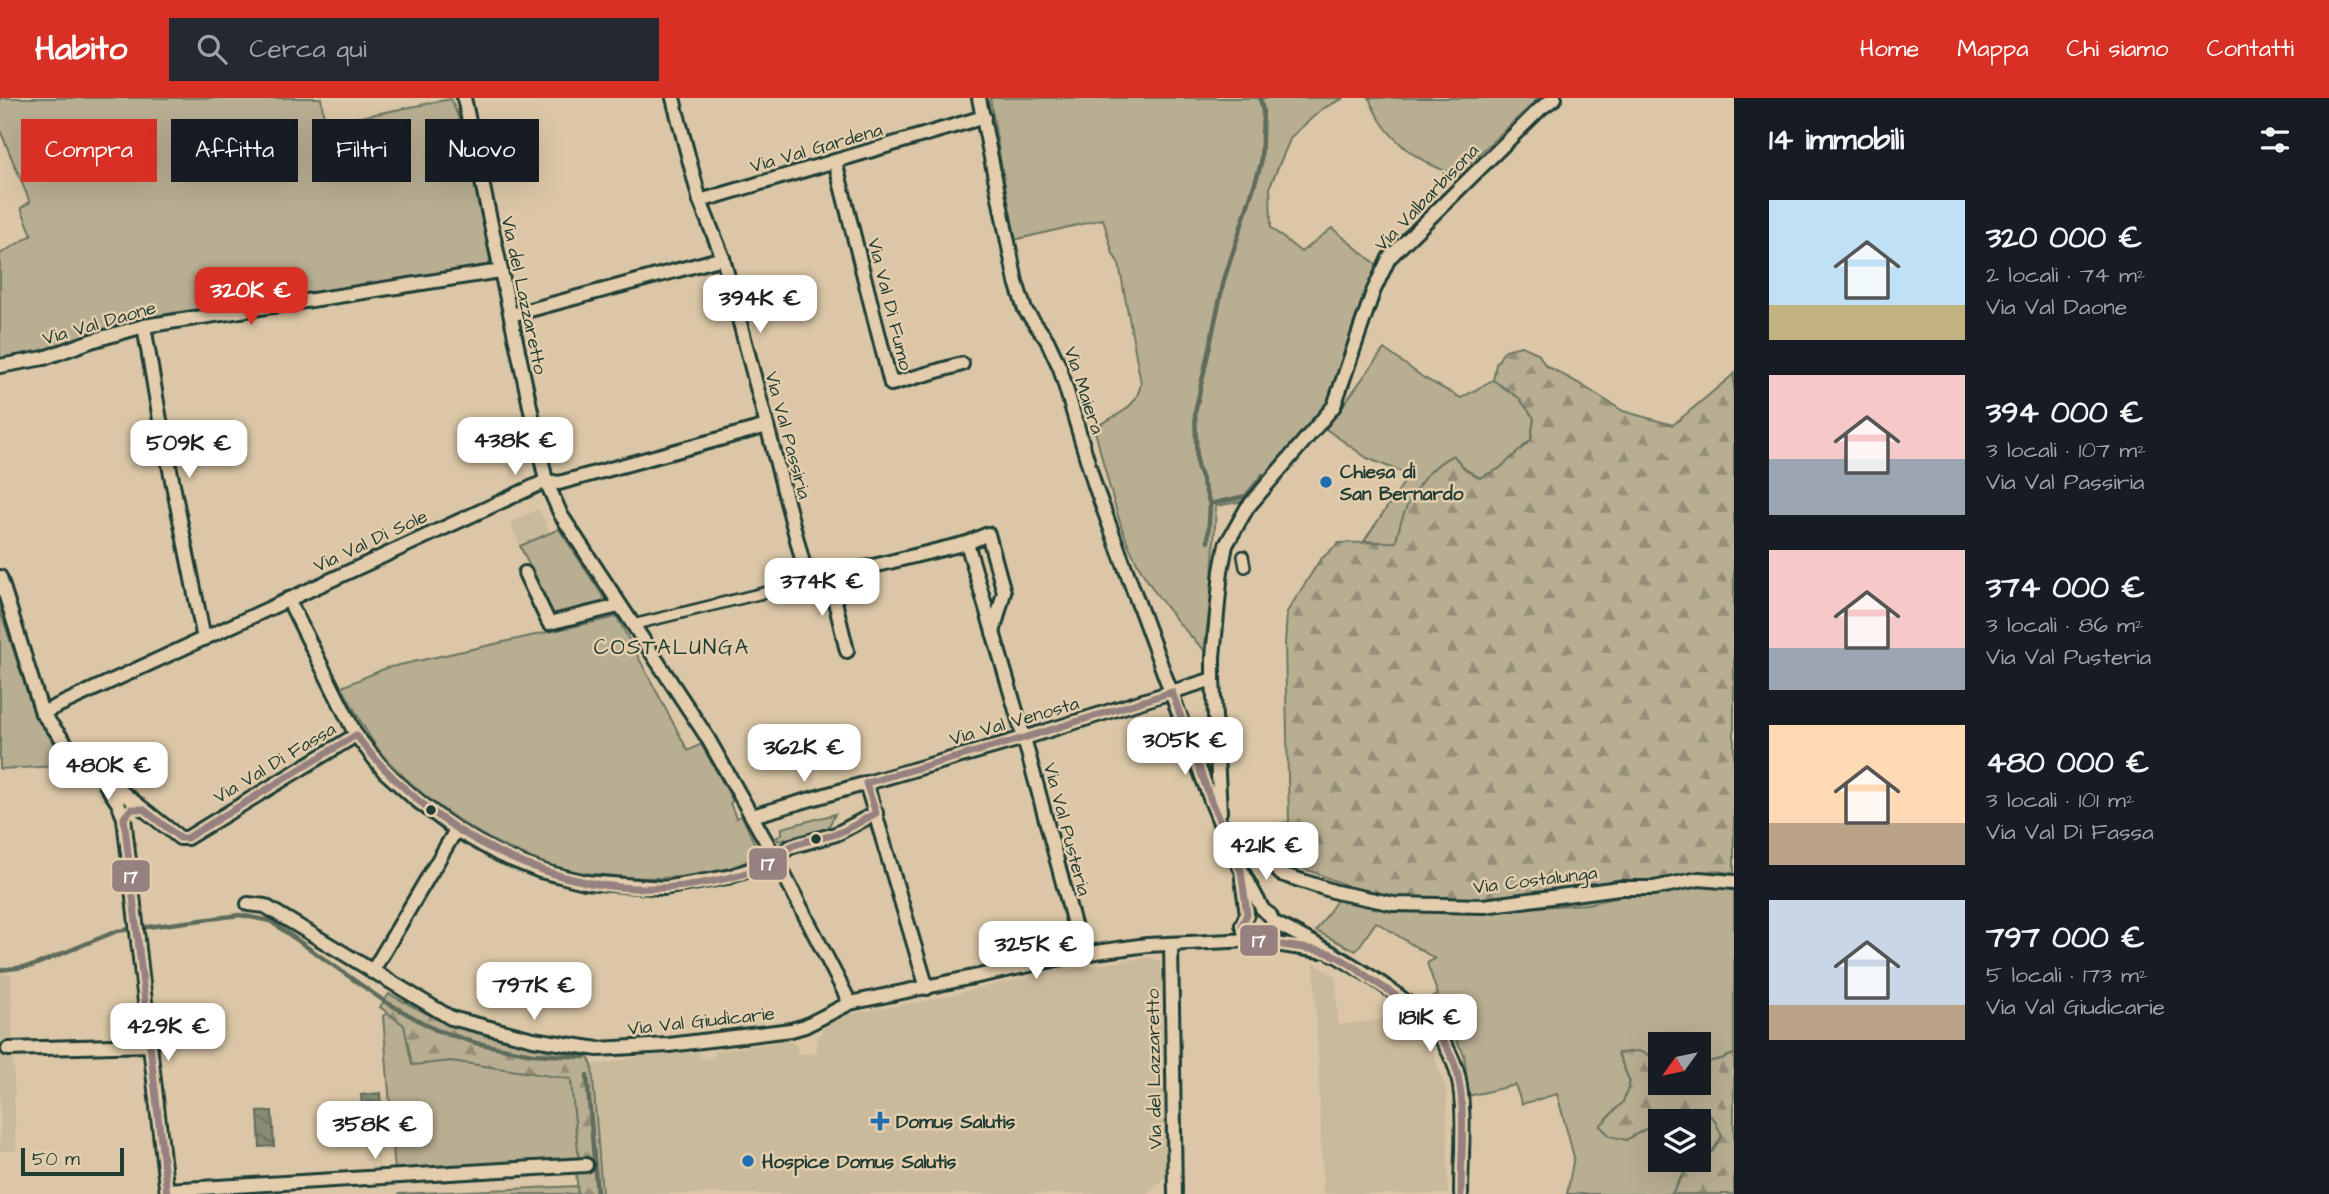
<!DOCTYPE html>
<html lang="it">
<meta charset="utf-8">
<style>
:root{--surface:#171b24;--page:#242831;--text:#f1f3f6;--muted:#9ea1a6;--accent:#d93025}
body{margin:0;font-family:"Architects Daughter",sans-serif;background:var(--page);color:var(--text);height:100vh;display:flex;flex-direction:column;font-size:26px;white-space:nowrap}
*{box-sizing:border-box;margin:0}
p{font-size:23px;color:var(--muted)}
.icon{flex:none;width:38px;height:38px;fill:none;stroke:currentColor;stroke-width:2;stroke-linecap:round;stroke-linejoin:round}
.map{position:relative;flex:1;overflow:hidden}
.side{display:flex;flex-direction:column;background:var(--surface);width:595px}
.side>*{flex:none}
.banner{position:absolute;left:21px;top:21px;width:665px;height:63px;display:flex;gap:14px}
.needle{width:46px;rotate:237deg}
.tools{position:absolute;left:1648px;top:934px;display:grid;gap:14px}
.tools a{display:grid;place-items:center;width:63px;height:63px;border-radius:0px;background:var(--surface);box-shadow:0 7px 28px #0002;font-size:35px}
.scale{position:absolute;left:21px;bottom:18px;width:103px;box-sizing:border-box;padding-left:7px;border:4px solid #1f3d34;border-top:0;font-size:19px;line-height:24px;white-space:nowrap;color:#1f3d34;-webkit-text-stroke:5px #e3cdac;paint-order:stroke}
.price{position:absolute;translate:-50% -60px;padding:0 16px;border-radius:14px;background:#fff;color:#222;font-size:23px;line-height:46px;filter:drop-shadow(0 2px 4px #0008)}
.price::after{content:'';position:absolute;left:50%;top:42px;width:21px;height:16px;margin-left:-10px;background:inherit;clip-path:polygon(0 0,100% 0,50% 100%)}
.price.current{background:var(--accent);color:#fff}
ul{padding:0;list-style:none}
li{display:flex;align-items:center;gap:21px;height:175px;padding:0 35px}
li span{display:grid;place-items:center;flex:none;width:196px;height:140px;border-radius:0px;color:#555}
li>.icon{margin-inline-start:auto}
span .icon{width:84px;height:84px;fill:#fffc;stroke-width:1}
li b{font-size:30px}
h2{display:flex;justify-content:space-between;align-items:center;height:84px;padding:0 35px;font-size:30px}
.chip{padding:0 24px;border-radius:0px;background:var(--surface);box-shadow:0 7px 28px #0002;font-size:24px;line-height:63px}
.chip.current{background:var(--accent);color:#fff}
header{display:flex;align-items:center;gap:42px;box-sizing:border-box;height:98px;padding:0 35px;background:var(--accent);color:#fff}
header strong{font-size:33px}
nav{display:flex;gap:38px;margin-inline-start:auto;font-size:24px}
.search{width:490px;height:63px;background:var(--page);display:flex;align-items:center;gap:18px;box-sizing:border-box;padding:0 24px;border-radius:0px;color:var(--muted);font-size:26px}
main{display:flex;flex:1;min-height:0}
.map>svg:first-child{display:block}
.built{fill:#caba9c}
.green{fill:#b8ae92;stroke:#6c7663;stroke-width:2}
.forest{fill:url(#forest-firs);stroke:#6c7663;stroke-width:2}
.water{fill:url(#water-waves);stroke:#5f6c5b;stroke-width:2}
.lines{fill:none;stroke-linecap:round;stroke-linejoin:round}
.stream{stroke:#5f6c5b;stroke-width:4.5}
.pedestrian-casing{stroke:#1f3d34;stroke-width:14}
.minor-casing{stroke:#1f3d34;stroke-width:18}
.pedestrian{stroke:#e3cdac;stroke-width:9}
.minor{stroke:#e3cdac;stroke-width:12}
.bus-1-casing{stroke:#e3cdac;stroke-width:12}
.bus-1{stroke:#968180;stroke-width:7}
.poi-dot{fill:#1f6fb2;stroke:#e3cdac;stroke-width:2.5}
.bus-dot{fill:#1f3d34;stroke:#e3cdac;stroke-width:2.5}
.labels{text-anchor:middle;stroke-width:5;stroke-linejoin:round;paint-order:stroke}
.street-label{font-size:19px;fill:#1f3d34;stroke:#e3cdac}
.poi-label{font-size:19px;font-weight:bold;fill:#1f3d34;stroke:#e3cdac;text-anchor:start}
.neighbourhood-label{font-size:21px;letter-spacing:2px;fill:#1f3d34;stroke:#e3cdac}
.line-badge{stroke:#e3cdac;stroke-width:2.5}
.badge-label{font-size:19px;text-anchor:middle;font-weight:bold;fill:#fff}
</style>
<header>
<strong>Habito</strong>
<div class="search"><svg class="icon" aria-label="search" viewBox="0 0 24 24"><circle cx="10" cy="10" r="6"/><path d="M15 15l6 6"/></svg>Cerca qui</div>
<nav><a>Home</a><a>Mappa</a><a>Chi siamo</a><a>Contatti</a></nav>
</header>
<main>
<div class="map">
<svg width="1734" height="1096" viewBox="0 0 1734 1096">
<defs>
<pattern id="forest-firs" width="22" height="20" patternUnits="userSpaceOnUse" patternTransform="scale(1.75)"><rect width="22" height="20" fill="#b8ae92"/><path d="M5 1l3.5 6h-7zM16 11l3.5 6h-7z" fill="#958f78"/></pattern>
<pattern id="water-waves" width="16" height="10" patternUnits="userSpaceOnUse" patternTransform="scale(1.75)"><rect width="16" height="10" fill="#898b75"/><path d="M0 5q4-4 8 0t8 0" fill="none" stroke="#6f7361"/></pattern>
</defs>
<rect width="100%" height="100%" fill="#dbc7a7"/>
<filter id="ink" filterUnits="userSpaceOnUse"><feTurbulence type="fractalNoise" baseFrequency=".0143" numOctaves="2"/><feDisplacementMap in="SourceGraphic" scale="14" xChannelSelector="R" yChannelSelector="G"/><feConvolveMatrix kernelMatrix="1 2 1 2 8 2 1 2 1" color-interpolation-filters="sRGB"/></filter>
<g filter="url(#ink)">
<g class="built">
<path d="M 539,411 L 550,435 L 520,448 L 510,424 Z"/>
<path d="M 1150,859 L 1160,864 L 1161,868 L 1166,1078 L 1148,1096 L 602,1096 L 592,967 L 647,958 L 699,954 L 700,960 L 710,961 L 715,957 L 715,953 L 789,942 L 797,948 L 798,956 L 817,955 L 816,944 L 822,931 L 843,917 L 930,902 L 1043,875 Z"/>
<path d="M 1314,865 L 1336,879 L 1338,927 L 1408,918 L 1431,947 L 1447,995 L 1448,1096 L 1323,1096 Z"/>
<path d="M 0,876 L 11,876 L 16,1053 L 0,1053 Z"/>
</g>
<g class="green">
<path d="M 0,0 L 321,0 L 325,26 L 451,1 L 463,31 L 490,161 L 488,169 L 191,212 L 142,221 L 50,251 L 0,265 L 0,156 L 32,137 L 21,110 L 30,104 L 0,32 Z"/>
<path d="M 990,0 L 1344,0 L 1322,11 L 1291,39 L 1270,88 L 1271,130 L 1301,154 L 1332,130 L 1377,167 L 1353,227 L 1339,286 L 1329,303 L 1244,403 L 1216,408 L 1211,501 L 1204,552 C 1170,518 1139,478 1123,433 C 1111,399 1103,363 1094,329 C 1116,318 1137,311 1141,285 L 1119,166 L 1113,156 L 1103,121 L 1014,142 Z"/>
<path d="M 1369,0 L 1539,0 L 1457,77 C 1417,65 1384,39 1369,0 Z"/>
<path d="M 1384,251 L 1424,280 L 1461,300 L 1493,282 L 1519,300 L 1534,320 L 1531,342 L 1499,371 L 1479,380 L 1465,371 L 1453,357 L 1396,445 L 1364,443 L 1409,377 L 1367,360 L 1326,331 Z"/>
<path d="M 559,431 L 606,503 L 553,517 L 520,448 Z"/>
<path d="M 0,512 L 34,614 L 66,665 L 61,668 L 0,671 Z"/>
<path d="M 617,519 L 688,653 L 701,646 L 733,703 L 730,705 L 736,720 L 742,718 L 758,753 C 750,769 712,774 695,777 C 672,781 649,780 626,779 C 606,777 582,776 563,771 C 498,752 437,714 391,666 C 370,645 356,614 342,589 L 386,570 Z"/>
<path d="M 835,716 L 828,730 L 779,743 L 776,740 L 782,736 L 782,730 Z"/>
<path d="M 1714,772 L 1734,776 L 1734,956 L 1721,961 L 1699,966 L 1699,947 L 1661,947 L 1661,961 L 1618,956 L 1630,984 L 1623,1004 L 1600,1028 L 1626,1042 C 1649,1029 1673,1013 1699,1010 L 1714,1021 L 1722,1038 L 1713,1053 L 1699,1060 L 1699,1024 L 1661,1024 L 1661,1062 L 1695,1062 L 1679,1082 L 1672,1096 L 1567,1096 L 1574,1059 L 1557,996 L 1522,1006 L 1515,987 L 1469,998 L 1464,956 L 1447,926 L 1424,903 L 1438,897 L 1427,865 L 1435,861 L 1376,824 L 1356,853 L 1316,833 L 1339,799 L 1480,813 L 1642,794 Z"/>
<path d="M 387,915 L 404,927 L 413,967 L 451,963 L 571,981 L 576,1035 L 580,1051 L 579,1061 L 395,1073 L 383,918 Z"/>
<path d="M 577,1088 L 578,1096 L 398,1096 Z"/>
</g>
<g class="forest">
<path d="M 1521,248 L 1538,255 L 1545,267 L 1580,286 L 1623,313 L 1673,327 L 1734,276 L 1734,776 L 1714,772 L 1642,794 L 1587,806 L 1480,813 L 1339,799 L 1346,787 C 1320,776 1260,759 1254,729 L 1289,724 L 1285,547 L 1287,514 L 1320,462 L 1339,445 L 1396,444 C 1402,410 1421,373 1453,357 L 1465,371 L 1480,380 L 1499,371 L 1531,342 L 1534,320 L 1519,300 L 1493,282 L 1496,266 L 1505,252 Z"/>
<path d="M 389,896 L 449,927 L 492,938 L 586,954 L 592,967 L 602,1096 L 578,1096 L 576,1073 L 579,1070 C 578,1041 573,1011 571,981 L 451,963 L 412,967 L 404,927 L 380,909 Z"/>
<path d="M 1638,953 L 1661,961 L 1661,985 L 1699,985 L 1699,966 L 1721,961 L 1734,956 L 1734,1096 L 1672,1096 L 1691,1064 L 1699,1062 L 1699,1060 L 1713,1053 L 1722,1038 L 1714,1021 L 1700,1010 C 1673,1013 1649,1029 1626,1042 L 1610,1038 L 1600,1028 L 1623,1004 L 1630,984 L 1618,955 Z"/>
</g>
<g class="water">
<path d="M 380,995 L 382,1028 L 367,1029 L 365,1007 L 362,1007 L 361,997 Z"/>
<path d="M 272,1013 L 274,1048 L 260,1049 L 258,1014 Z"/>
</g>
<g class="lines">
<g class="stream">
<path d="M 1210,406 L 1246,398 L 1263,377"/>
<path d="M 1208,444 L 1210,406 L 1197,367 L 1195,315 L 1224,182 L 1261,66 L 1263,13 L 1260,0"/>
<path d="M 0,872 L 32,868 L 117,833 L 240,817 L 270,823 L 384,903 L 436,932 L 476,945 L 532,956 L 584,959"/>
<path d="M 587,977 L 597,1096"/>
</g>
<g class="pedestrian-casing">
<g id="pedestrian">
<path d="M 1243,458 L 1245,469"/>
<path d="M 632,527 L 808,484"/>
</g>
</g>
<g class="minor-casing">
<g id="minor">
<path d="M 464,0 L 546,383 L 561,417 L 707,639 L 776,761 L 850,905"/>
<path d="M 673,0 L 700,103 L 723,160 L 808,484 L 967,445 L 1024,640 L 1082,856"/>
<path d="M 979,0 L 1016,184 L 1025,212 L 1047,242 L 1060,270 L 1095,388 L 1210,700 L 1231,752 L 1263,812 L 1270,817 L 1273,824 C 1321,848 1395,888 1431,926 C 1442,939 1454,961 1458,978 C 1466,1011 1461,1061 1461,1096"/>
<path d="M 835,63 L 891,286 L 962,266"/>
<path d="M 700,103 L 984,19"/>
<path d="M 511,217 L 723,160"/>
<path d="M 144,228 L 160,322 L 204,541"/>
<path d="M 0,268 L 44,260 L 91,243 L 144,228 L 500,173"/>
<path d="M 967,445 L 988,436 L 1004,494 L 993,535"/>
<path d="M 525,475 L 549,525 L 619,508"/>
<path d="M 0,479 L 42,615 L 74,656 L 180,740 L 187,740 L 356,637"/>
<path d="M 829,479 L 847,553"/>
<path d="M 288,501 L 356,637 L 384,673 L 415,701 L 456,732 L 500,757 L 540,773 L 585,784 L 664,790 L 728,779 L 765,767 L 790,749 L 836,736 L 876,715"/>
<path d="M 1213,581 L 1220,714"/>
<path d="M 42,615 L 546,383 L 559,385 L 767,328"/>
<path d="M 866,685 L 927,890"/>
<path d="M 106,687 L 118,705 L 124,720 L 167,1096"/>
<path d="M 752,718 L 1024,640 L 1213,581 L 1213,559 L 1221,473 L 1226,447 L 1247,410 L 1334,308 L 1373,194 L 1389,160 L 1541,10 L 1555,0"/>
<path d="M 1231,752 L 1252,746 L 1281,776 L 1336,794 L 1394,806 L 1484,808 L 1619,790 L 1654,790 L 1699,781 L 1734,784"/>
<path d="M 1242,781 L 1247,816 L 1242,827 L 1246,838 L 1257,843 L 1320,853"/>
<path d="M 248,806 L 265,808 L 451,920 L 533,941 L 598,951 L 669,947 L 791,932 L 805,928 L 850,905 L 1082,856 L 1147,847 L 1251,842"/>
<path d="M 1171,846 L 1175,1096"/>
<path d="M 372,874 L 456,732"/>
<path d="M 8,951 L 149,947"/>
<path d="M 167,1092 L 586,1067"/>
</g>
</g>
<use href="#pedestrian" class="pedestrian"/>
<use href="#minor" class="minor"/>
<g class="bus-1-casing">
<path id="bus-1" d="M 167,1096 L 124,720 L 131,711 L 143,711 L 180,740 L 187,740 L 356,637 C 429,735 559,804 684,788 C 712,784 747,778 771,764 C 779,760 784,752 792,748 C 805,742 820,741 833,737 C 849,732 862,722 876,715 L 866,685 L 1024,640 L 1172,594 L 1210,700 L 1241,773 L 1247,816 L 1242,827 L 1246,838 C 1271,849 1299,847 1325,854 C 1342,858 1360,874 1375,884 C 1411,906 1448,934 1458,978 C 1466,1013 1461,1059 1461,1096"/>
</g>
<use href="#bus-1" class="bus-1"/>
</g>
</g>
<g class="poi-dot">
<circle cx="1326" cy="384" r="7"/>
<path d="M876.5 1012.5h7v7h7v7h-7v7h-7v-7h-7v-7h7z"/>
<circle cx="748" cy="1063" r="7"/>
</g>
<g class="bus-dot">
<circle cx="431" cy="712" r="6"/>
<circle cx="816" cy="741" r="6"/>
</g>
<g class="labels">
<g class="street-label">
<text transform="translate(816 49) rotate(-16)" y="7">Via Val Gardena</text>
<text transform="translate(1426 99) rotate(-46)" y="7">Via Valbarbisona</text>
<text transform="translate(525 197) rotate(78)" y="7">Via del Lazzaretto</text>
<text transform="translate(891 206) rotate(76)" y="7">Via Val Di Fumo</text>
<text transform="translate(99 224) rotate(-16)" y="7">Via Val Daone</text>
<text transform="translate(1085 292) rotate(72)" y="7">Via Maiera</text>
<text transform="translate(789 337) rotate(75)" y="7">Via Val Passiria</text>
<text transform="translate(370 442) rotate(-25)" y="7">Via Val Di Sole</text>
<text transform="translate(1014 622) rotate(-16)" y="7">Via Val Venosta</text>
<text transform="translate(274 664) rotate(-31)" y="7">Via Val Di Fassa</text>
<text transform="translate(1068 731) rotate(75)" y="7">Via Val Pusteria</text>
<text transform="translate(1535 781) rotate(-7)" y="7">Via Costalunga</text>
<text transform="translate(701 922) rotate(-6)" y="7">Via Val Giudicarie</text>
<text transform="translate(1153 971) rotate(-91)" y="7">Via del Lazzaretto</text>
</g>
<g class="poi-label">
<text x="1340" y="380">Chiesa di<tspan x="1340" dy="22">San Bernardo</tspan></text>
<text x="896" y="1030">Domus Salutis</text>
<text x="762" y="1070">Hospice Domus Salutis</text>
</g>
<g class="neighbourhood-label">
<text x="672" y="556">COSTALUNGA</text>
</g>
</g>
<g class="line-badge">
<rect x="748" y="749" width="40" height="34" rx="7" fill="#968180"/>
<rect x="111" y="761" width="40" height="34" rx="7" fill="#968180"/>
<rect x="1239" y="826" width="40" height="33" rx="7" fill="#968180"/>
</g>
<g class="badge-label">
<text x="768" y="772">17</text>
<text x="131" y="785">17</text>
<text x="1259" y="849">17</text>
</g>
</svg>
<div class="tools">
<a><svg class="needle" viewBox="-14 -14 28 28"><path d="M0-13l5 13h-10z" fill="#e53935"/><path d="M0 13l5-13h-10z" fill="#9ea1a6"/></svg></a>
<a><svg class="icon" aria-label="layers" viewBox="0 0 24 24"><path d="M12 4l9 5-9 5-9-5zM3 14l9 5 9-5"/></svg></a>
</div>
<div class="scale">50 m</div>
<b class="price current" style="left:251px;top:229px">320K €</b>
<b class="price" style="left:760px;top:237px">394K €</b>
<b class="price" style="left:515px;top:379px">438K €</b>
<b class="price" style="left:189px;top:382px">509K €</b>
<b class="price" style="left:822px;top:520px">374K €</b>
<b class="price" style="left:1185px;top:679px">305K €</b>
<b class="price" style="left:804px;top:686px">362K €</b>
<b class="price" style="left:108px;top:704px">480K €</b>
<b class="price" style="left:1266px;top:784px">421K €</b>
<b class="price" style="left:1036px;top:883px">325K €</b>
<b class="price" style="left:534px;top:924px">797K €</b>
<b class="price" style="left:1430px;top:956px">181K €</b>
<b class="price" style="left:168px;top:965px">429K €</b>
<b class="price" style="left:375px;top:1063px">358K €</b>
<div class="banner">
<a class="chip current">Compra</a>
<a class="chip">Affitta</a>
<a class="chip">Filtri</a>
<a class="chip">Nuovo</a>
</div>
</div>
<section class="side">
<h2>14 immobili<svg class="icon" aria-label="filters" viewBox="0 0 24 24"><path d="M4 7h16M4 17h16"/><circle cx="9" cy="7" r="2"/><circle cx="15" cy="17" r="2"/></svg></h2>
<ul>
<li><span style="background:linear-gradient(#bfe0f5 75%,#c2b280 0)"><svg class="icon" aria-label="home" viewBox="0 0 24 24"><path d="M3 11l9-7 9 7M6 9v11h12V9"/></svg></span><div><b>320 000 €</b><p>2 locali · 74 m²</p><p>Via Val Daone</p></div></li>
<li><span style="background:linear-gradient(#f6c9c9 60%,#9aa5b1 0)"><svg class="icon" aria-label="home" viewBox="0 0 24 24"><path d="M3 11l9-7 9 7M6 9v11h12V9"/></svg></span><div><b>394 000 €</b><p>3 locali · 107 m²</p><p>Via Val Passiria</p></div></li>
<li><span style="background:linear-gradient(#f6c9c9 70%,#9aa5b1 0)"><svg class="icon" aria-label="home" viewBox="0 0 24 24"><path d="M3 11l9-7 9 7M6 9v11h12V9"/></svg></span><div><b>374 000 €</b><p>3 locali · 86 m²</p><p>Via Val Pusteria</p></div></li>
<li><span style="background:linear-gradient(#ffd9b3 70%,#b9a48a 0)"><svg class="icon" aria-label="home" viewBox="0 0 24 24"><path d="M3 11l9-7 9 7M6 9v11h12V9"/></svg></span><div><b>480 000 €</b><p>3 locali · 101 m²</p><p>Via Val Di Fassa</p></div></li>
<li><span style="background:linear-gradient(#c9d6e8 75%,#b9a48a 0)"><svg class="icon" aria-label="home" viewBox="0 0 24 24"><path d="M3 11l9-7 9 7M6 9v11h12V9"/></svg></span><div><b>797 000 €</b><p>5 locali · 173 m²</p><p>Via Val Giudicarie</p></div></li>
</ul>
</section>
</main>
